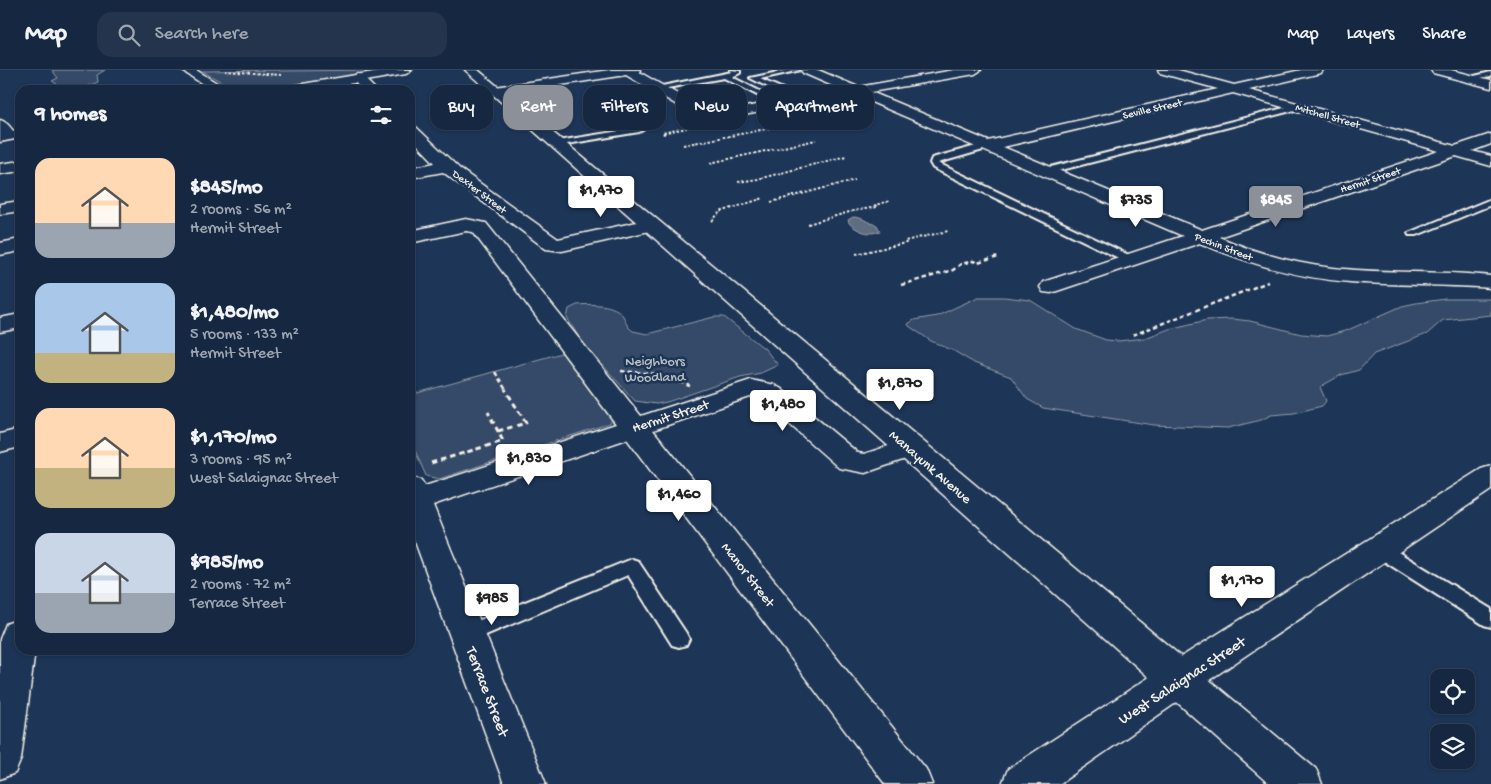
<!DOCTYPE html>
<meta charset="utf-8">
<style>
:root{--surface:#162841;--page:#23344c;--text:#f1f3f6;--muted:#9ea6b1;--line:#35445a;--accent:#8c9099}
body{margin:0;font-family:"Gochi Hand",sans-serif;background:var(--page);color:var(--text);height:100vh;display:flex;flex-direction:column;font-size:19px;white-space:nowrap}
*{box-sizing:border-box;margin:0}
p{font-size:16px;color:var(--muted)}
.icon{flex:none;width:28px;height:28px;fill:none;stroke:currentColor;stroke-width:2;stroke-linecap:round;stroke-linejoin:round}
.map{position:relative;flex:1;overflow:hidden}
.side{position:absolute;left:15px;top:15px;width:400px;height:570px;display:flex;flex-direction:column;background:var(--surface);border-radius:15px;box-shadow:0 1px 4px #0004,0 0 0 1px var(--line)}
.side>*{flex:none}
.hud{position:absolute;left:430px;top:15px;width:475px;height:45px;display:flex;gap:10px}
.tools{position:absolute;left:1430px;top:599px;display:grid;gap:10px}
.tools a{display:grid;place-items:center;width:45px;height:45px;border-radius:10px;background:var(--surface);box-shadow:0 1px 4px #0004,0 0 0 1px var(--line);font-size:25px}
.price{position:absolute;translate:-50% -42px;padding:0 11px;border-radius:5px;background:#fff;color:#222;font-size:16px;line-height:32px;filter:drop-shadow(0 1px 2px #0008)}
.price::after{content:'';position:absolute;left:50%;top:30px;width:15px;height:11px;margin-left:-8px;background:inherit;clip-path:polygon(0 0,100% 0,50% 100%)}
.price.on{background:var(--accent);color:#fff}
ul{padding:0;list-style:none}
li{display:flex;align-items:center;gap:15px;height:125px;padding:0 20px}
li span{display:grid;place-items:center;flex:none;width:140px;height:100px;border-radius:15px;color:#555}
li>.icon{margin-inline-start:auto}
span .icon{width:60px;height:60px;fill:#fffc;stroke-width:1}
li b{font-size:21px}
h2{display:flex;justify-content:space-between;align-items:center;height:60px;padding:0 20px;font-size:21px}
.pill{padding:0 18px;border-radius:15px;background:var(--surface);box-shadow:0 1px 4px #0004,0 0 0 1px var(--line);font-size:18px;line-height:45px}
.pill.on{background:var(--accent);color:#fff}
header{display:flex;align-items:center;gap:30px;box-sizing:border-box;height:70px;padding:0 25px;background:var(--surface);border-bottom:1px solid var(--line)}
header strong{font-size:24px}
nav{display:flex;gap:28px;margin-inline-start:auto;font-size:18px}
.search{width:350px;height:45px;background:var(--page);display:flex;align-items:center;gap:12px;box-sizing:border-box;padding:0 18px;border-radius:15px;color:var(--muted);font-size:19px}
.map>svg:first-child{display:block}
.green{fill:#354a67;stroke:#949ea8}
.water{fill:#5e6d82;stroke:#9aa2ab}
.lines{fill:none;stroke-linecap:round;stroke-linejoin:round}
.lane-casing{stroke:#f4f1e8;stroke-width:4}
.street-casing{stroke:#f4f1e8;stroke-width:3}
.secondary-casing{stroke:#f4f1e8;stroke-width:3}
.path-far2{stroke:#f4f1e8;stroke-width:2;stroke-dasharray:2.5 2;stroke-linecap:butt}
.path-far1{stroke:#f4f1e8;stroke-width:2.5;stroke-dasharray:4.5 3;stroke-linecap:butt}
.path{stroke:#f4f1e8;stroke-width:3;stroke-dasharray:5.5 4;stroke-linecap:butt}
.lane{fill:#1d3557;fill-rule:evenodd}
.street{fill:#1d3557;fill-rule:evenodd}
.secondary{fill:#1d3557;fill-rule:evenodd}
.labels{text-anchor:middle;stroke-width:5;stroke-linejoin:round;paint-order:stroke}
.far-street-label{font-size:11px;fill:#f4f1e8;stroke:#1d3557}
.park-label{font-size:14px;fill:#bbbfc1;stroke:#1d3557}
.street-label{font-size:14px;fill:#f4f1e8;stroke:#1d3557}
.near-street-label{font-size:16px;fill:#f4f1e8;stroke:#1d3557}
</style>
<header>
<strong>Map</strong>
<div class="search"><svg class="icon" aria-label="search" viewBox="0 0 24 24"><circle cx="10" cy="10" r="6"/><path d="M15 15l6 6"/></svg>Search here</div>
<nav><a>Map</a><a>Layers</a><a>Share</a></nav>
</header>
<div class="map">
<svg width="1491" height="714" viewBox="0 0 1491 714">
<rect width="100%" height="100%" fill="#1d3557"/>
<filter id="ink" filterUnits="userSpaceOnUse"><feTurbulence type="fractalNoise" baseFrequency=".02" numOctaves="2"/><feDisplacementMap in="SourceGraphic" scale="10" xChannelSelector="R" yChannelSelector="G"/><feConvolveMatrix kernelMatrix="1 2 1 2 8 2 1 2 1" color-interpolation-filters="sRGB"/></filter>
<g filter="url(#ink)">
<g class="green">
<path d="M 52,0 L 105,0 L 97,5 L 98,12 L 79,20 L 66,20 L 52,11 L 58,8 Z"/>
<path d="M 279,0 L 280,1 L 387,0 L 273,20 L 236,20 L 202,1 Z"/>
<path d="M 978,227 L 1004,227 L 1030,230 L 1076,259 L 1106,270 L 1118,271 L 1145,268 L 1169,259 L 1207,250 L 1232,249 L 1250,251 L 1301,264 L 1327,266 L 1348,260 L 1402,236 L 1416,233 L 1445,229 L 1491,229 L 1491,245 L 1443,250 L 1427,264 L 1374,284 L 1359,300 L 1341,305 L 1320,317 L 1326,331 L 1322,336 L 1294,343 L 1271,345 L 1261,350 L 1228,358 L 1154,355 L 1043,338 L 1027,329 L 1011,307 L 974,293 L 954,281 L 931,271 L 909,256 L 908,254 L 914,250 L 937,246 Z"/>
<path d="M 577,235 C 589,234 616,233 623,246 C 625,249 626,253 628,257 L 633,261 L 647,264 L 714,247 L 724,247 L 765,279 L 778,295 L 761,303 L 740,307 L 667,332 L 656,334 L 635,331 L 582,272 L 567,248 L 569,239 Z"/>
<path d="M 565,282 L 613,347 L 610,353 L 439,409 L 426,406 L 410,369 L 410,325 Z"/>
</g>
<path class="water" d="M 853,147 C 863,147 867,153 877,155 L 880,161 C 869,166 857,161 849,153 L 848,150 Z"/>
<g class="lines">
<g class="lane-casing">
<g id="lane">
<path d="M 730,0 L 740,1 L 740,3 L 732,7 L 785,34 L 778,36 L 724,8 L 656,20 L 652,18 L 732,2 Z"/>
<path d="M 787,0 L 801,0 L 760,9 L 804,28 L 804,32 L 798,32 L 750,8 Z"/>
<path d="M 1491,2 L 1491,6 L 1469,10 L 1466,8 Z"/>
<path d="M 597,31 L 603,31 L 643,60 L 639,62 L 555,76 L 554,74 L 558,71 L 632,59 L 597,35 Z"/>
<path d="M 1296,35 L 1299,35 L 1299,39 L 1046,104 L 1041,101 L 1043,99 Z"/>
<path d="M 987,73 L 990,74 L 990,78 L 938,93 L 1135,188 L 1137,190 L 1135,192 L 1127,192 L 933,98 L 930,93 L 932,88 Z"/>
<path d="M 1491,129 L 1491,135 L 1417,165 L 1409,165 L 1408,163 Z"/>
<path d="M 1379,472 L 1385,474 L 1491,539 L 1491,557 L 1484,555 L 1373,484 L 1370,479 L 1373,474 Z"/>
<path d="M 632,489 L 638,491 L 686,563 L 689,569 L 686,575 L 679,577 L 672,575 L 628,505 L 474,570 L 467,572 L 460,570 L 457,564 L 460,558 Z"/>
</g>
</g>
<g class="street-casing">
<g id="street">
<path d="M 181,0 L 196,0 L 228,20 L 212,20 Z"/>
<path d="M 609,0 L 640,0 L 639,2 L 711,43 L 842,20 L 803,3 L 801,0 L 818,0 L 858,17 L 954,0 L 981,0 L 975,4 L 871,22 L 988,71 L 1218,19 L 1160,3 L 1158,0 L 1178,0 L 1234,15 L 1301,0 L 1323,0 L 1321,3 L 1249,20 L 1455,76 L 1491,64 L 1491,74 L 1472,81 L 1491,86 L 1491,96 L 1456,86 L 1219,167 C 1256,183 1293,193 1333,198 C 1386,204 1439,200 1491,206 L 1491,218 C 1444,214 1397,216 1350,212 C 1297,208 1249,194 1200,173 L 1051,223 L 1043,222 L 1040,217 L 1043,212 L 1183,166 L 855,25 L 711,51 L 699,48 L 626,5 L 495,25 L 488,21 L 495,17 ZM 1233,23 L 1439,81 L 1202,160 L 1003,77 Z"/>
<path d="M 357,4 L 361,5 L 376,20 L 362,20 L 351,8 Z"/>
<path d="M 0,50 C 8,52 12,60 17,66 L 14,69 L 4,69 L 0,64 Z"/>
<path d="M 410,55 L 415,56 L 460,99 L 558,169 L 651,149 L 658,151 L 660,155 L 658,159 L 562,181 L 546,179 L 443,102 L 410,108 L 410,98 L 435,93 L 410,67 Z"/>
<path d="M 20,91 L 20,101 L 0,104 L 0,94 Z"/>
<path d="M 20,131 L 20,141 L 0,144 L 0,134 Z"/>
<path d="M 466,149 L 486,153 L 641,346 L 751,310 L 774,315 L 780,318 L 858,383 L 864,384 L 910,369 L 920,372 L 924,378 L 920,384 L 865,403 L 839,398 L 762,330 L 753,326 L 653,360 L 926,699 L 932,714 L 885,714 L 627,369 L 433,435 L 546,714 L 504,714 L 410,458 L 410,407 L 421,410 L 425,416 L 616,354 L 473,162 L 466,161 L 410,173 L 410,161 Z"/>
<path d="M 20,169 L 20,181 L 0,185 L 0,173 Z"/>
<path d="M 20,244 L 20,258 L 0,262 L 0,248 Z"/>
<path d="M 20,359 L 20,377 L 0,382 L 0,364 Z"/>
<path d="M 1491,396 L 1491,420 L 1193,621 L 1059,714 L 1002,714 L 1008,699 L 1165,597 L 1481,399 Z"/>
<path d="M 19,549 L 20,580 L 35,580 L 21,689 L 15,703 L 0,709 L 0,569 L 6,554 Z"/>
</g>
</g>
<g class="secondary-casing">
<g id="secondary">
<path d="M 385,0 L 412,0 L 406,4 L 313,20 L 284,20 L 291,16 Z"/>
<path d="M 465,0 L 478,0 L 1316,699 L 1322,714 L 1269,714 Z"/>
<path d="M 1431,0 L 1451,0 L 1491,10 L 1491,18 L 1433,3 Z"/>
<path d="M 20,60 L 20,68 L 0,72 L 0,62 Z"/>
</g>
</g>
<g class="path-far2">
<path d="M 225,1 L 281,5"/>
<path d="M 665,64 L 662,63 L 687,58"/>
<path d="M 683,75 L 787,55"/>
<path d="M 710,93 L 816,70"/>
<path d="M 738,112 L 758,109 L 846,86"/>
<path d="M 771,132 L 855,110"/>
<path d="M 712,151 L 720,142 L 764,128"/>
<path d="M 808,154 L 853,141 L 877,137 L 875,135 L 890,131"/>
<path d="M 856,184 L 906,173 L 905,171 L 948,161"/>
</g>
<g class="path-far1">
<path d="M 901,215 L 953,200 L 961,194 L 973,191 L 978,193 L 998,187"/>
<path d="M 1133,265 L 1268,212"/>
<path d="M 621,301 L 657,304 L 690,316"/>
<path d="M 495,302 L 506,320"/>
</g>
<g class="path">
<path d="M 498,361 L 526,353 L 505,319"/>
<path d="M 431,393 L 503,371 L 488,342"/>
</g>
<use href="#lane" class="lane"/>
<use href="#street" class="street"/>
<use href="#secondary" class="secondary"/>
</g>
</g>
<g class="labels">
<g class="far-street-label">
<text transform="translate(1152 38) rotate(-13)" y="4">Seville Street</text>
<text transform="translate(1328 45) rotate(16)" y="4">Mitchell Street</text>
<text transform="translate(1370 109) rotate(-18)" y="4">Hermit Street</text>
<text transform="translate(480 121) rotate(37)" y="4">Dexter Street</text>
<text transform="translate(1224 176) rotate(21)" y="4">Pechin Street</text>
</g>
<g class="park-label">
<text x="655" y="295">Neighbors<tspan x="655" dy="16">Woodland</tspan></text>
</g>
<g class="street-label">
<text transform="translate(670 345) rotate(-18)" y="5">Hermit Street</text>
<text transform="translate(931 396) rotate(41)" y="5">Manayunk Avenue</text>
<text transform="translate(749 504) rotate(52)" y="5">Manor Street</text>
</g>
<g class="near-street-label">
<text transform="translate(1181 609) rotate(-33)" y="6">West Salaignac Street</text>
<text transform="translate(489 621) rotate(69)" y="6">Terrace Street</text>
</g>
</g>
</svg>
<div class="tools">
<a><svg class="icon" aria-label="locate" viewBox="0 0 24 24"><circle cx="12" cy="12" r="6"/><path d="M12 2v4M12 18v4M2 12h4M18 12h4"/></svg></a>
<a><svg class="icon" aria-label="layers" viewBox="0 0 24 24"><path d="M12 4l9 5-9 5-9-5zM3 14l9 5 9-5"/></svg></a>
</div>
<b class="price" style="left:601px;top:148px">$1,470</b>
<b class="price" style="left:1136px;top:158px">$735</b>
<b class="price on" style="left:1276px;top:158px">$845</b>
<b class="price" style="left:900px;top:341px">$1,870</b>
<b class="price" style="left:783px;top:362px">$1,480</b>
<b class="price" style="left:529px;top:416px">$1,830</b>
<b class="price" style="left:679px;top:452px">$1,460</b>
<b class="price" style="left:1242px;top:538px">$1,170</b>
<b class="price" style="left:492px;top:556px">$985</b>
<div class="hud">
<a class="pill">Buy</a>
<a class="pill on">Rent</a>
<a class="pill">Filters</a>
<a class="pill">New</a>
<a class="pill">Apartment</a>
</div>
<section class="side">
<h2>9 homes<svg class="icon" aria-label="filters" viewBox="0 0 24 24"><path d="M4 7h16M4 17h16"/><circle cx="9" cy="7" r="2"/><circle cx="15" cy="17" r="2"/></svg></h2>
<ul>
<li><span style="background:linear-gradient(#ffd9b3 65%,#9aa5b1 0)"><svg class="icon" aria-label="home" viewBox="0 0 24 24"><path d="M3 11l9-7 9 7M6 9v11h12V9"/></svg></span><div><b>$845/mo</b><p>2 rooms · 56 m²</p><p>Hermit Street</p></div></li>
<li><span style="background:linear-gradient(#a9c7e8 70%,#c2b280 0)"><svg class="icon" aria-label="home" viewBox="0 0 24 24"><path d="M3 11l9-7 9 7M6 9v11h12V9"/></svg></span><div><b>$1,480/mo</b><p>5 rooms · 133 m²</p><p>Hermit Street</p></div></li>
<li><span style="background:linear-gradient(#ffd9b3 60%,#c2b280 0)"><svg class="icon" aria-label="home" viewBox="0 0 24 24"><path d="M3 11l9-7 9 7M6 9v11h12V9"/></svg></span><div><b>$1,170/mo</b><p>3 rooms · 95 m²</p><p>West Salaignac Street</p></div></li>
<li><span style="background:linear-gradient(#c9d6e8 60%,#9aa5b1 0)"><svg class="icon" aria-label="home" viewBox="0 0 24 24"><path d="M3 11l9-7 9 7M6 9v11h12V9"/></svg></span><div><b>$985/mo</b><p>2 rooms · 72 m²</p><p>Terrace Street</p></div></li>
</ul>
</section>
</div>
